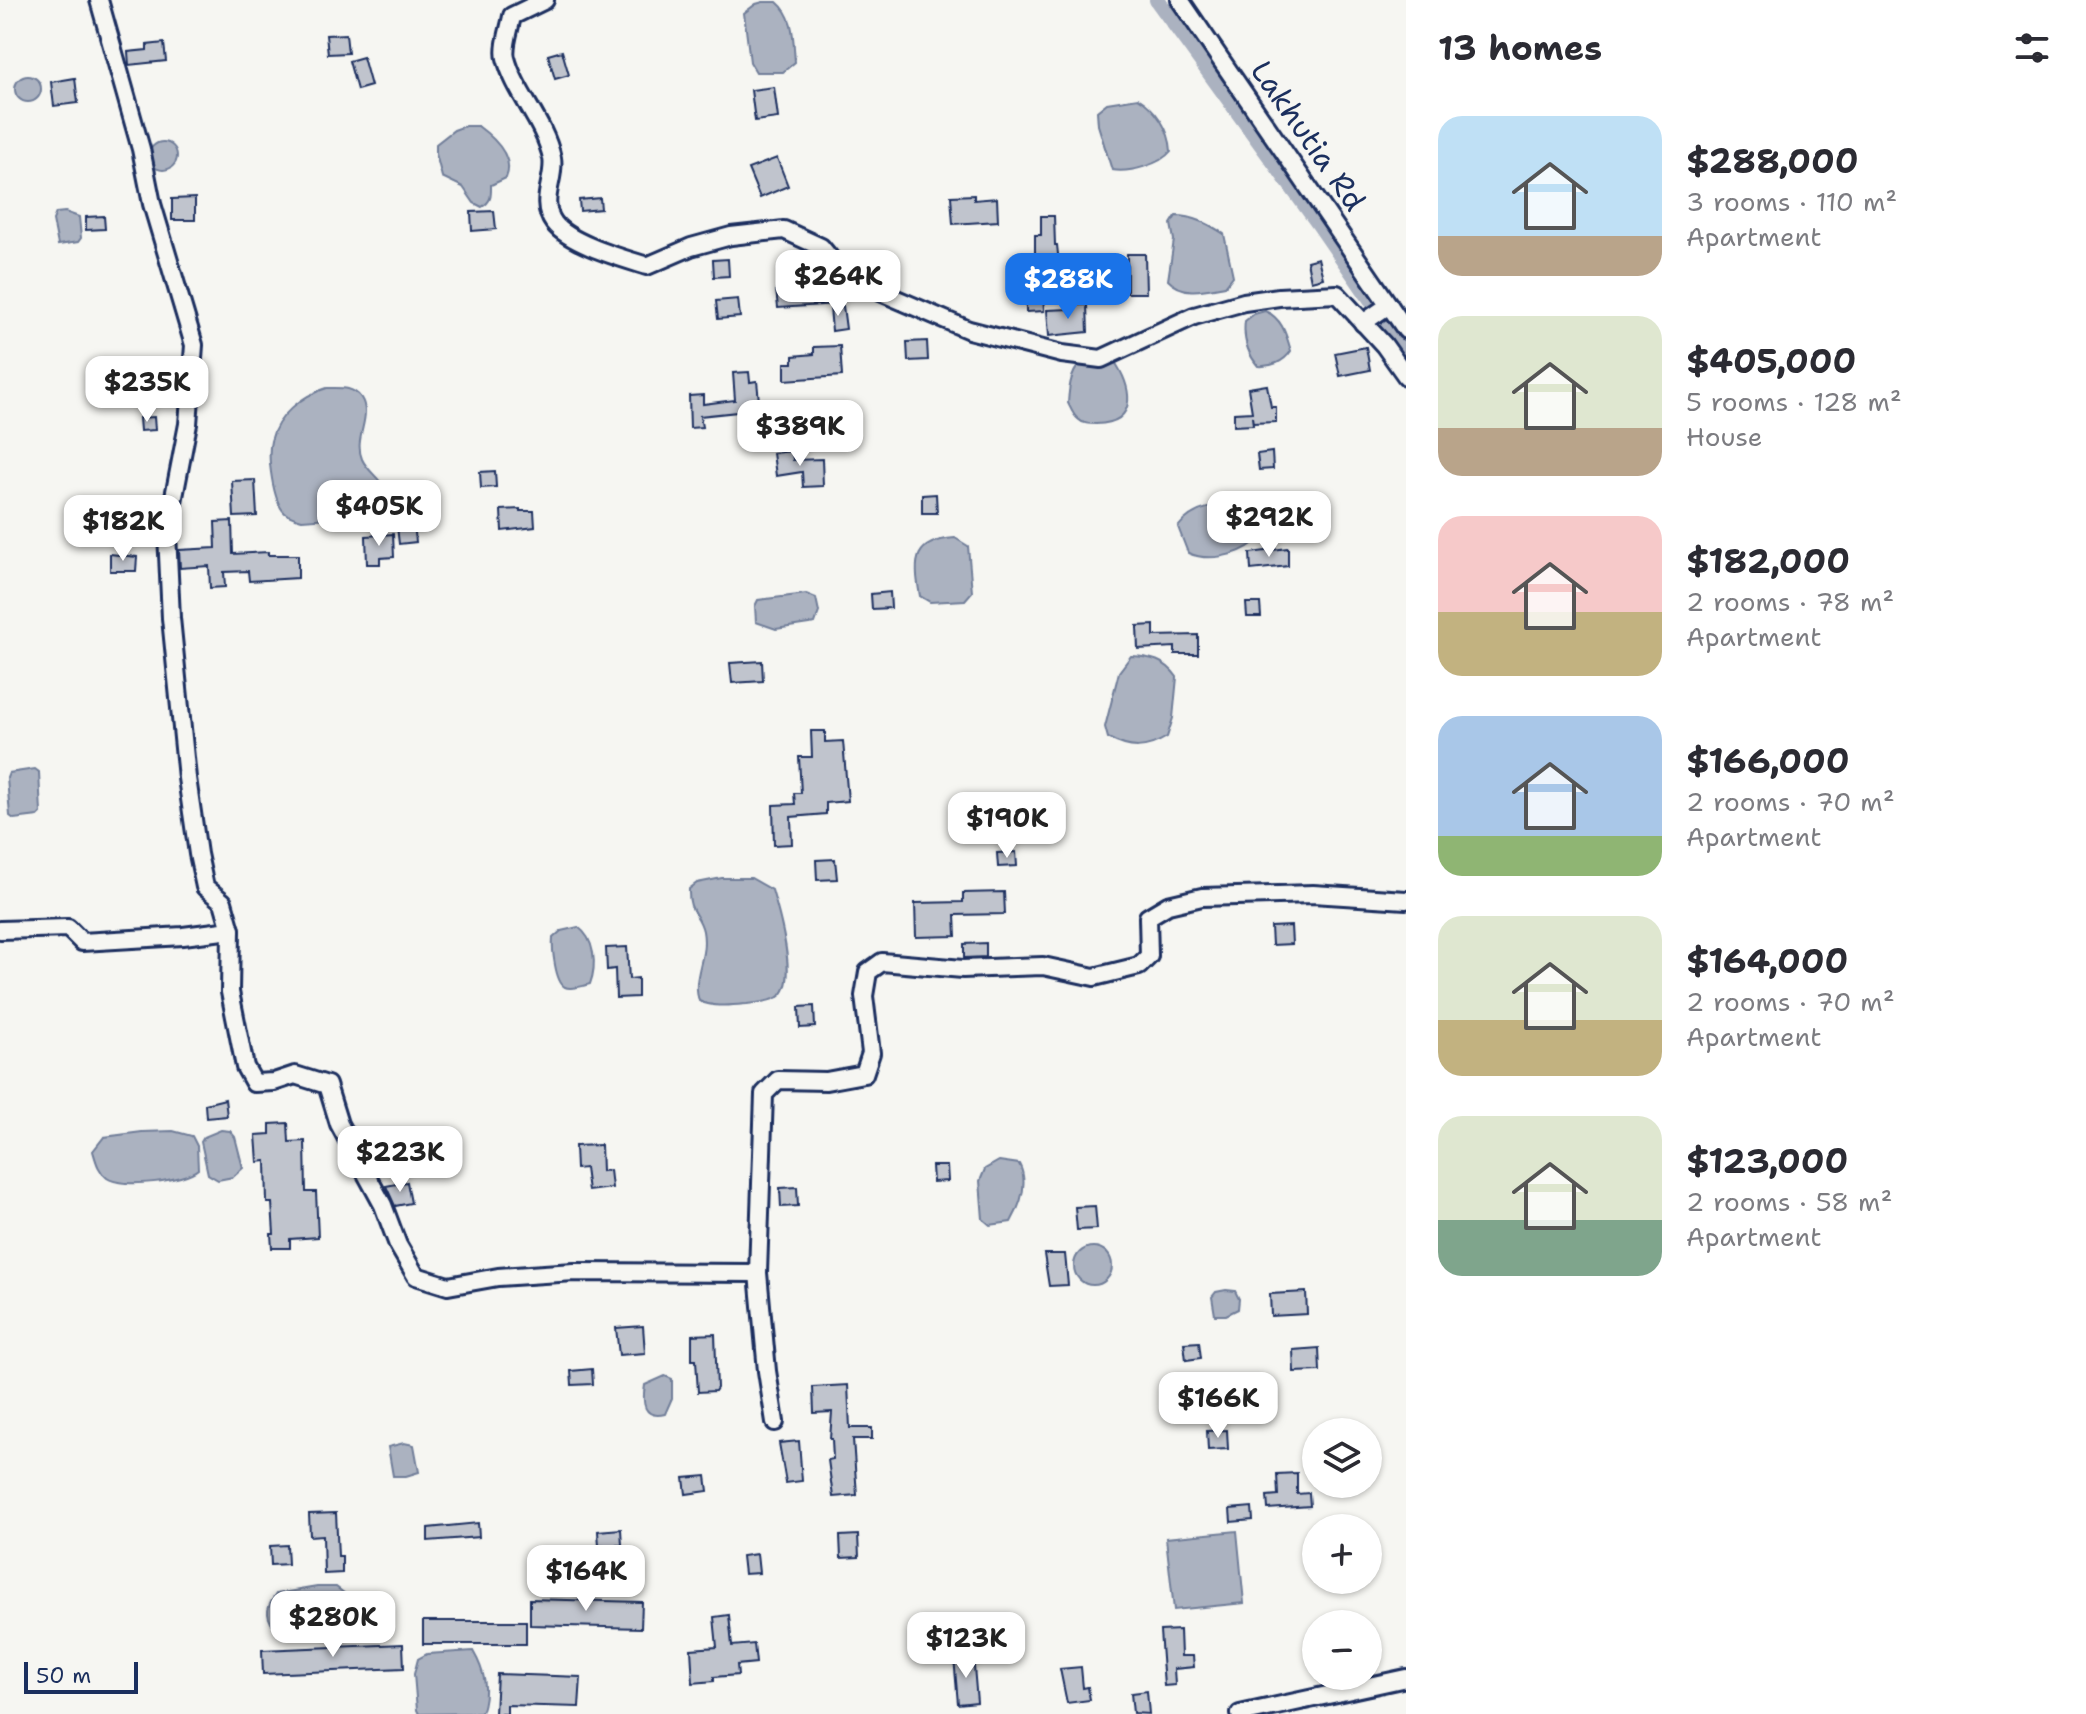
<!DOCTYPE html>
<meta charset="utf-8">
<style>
:root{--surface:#fff;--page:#f2f2f3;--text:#2b2b33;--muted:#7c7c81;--accent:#1a73e8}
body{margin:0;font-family:"Shantell Sans",sans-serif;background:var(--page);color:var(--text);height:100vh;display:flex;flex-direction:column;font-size:30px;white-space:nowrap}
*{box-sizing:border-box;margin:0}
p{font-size:26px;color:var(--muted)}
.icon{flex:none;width:44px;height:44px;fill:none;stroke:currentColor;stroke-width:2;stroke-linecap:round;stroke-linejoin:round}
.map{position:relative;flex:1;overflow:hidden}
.side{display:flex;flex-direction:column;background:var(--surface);width:680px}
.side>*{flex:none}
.fabs{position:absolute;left:1302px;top:1418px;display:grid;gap:16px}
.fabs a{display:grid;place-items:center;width:80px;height:80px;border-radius:50%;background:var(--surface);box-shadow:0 2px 6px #0004;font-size:40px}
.scale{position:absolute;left:24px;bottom:20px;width:114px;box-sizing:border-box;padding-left:8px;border:4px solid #1b2f5e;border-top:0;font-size:22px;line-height:28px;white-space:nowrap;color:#1b2f5e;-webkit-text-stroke:6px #f6f6f2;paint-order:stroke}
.price{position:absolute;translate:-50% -68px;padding:0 18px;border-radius:16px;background:#fff;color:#222;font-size:26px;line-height:52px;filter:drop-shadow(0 2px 4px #0008)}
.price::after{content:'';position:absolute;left:50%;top:48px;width:24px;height:18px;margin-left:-12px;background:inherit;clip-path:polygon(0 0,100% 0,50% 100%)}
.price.active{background:var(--accent);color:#fff}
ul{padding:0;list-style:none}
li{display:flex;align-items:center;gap:24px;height:200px;padding:0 32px}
li span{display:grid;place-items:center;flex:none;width:224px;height:160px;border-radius:24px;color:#555}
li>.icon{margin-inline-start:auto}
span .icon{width:96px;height:96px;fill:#fffc;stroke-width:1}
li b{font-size:34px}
h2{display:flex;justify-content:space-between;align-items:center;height:96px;padding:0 32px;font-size:34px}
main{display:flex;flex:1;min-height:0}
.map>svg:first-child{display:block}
.water{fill:#abb2c0;stroke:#717e99;stroke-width:2}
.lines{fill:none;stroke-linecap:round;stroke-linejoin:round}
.canal{stroke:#abb2c0;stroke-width:16}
.building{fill:#c0c4cd;stroke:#1b2f5e;stroke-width:2}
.minor-casing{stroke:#1b2f5e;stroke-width:22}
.minor{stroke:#f6f6f2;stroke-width:16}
.labels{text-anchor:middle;stroke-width:6;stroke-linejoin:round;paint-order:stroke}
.street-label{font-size:30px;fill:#1b2f5e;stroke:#f6f6f2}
</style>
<main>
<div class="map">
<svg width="1406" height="1714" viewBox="0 0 1406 1714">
<rect width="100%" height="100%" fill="#f6f6f2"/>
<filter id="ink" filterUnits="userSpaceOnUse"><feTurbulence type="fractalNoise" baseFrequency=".0125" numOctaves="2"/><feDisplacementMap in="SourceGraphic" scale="16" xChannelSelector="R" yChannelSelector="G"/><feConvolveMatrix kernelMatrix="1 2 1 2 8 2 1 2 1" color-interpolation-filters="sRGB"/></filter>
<g filter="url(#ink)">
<g class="water">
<path d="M 763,2 L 777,2 C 795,17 793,40 795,62 L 783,72 L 756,72 L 750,62 L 744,13 L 756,4 Z"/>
<circle cx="28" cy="89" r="13"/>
<path d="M 1138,98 C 1156,109 1170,130 1171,151 C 1160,165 1129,173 1112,170 L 1098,125 L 1097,111 L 1107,103 Z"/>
<path d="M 465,126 L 478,126 C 493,137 515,157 506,178 L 491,185 C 491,195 492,201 482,207 L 474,203 L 463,187 L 442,177 L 436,154 L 436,144 L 454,130 Z"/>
<circle cx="163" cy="156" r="14"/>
<path d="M 65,212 L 79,217 L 81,238 L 78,242 L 58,245 L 53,220 L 56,213 Z"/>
<path d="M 1176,216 C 1194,216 1209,224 1224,234 L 1233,276 L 1225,286 C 1204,290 1183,296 1168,280 L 1174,240 L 1171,224 Z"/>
<path d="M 1265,311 C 1282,318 1286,334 1291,351 C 1284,362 1271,367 1258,366 C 1247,353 1243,337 1245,321 L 1254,314 Z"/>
<path d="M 1087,359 L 1113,359 C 1131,385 1141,423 1096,424 C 1089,424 1083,424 1078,419 C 1073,415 1071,409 1068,403 C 1069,386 1071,367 1087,359 Z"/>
<path d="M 327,388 C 340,388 353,386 361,398 C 373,417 353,438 362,459 C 370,477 393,483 385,506 L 374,512 L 358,516 L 302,520 C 296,518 290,517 285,513 C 273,502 267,457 271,441 C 277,415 303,395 327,388 Z"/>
<path d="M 1241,504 L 1254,516 L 1255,542 C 1238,556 1208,562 1188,553 L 1178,527 C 1193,507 1217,505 1241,504 Z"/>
<path d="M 955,538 L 968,546 L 972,592 L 965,600 L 930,602 L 920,596 C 913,559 914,541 955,538 Z"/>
<path d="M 806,594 L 816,598 L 819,612 L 815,623 L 776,629 L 756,622 L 755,606 L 758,600 Z"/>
<path d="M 1131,656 C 1151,657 1165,660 1177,677 L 1173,718 L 1167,737 C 1146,750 1130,750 1108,738 L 1105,727 L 1119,672 Z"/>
<path d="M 35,769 L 39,772 L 41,813 L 38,816 L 14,819 L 10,816 L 7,778 L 9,773 Z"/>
<path d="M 722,878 L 751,878 L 772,890 C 778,910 800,985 778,997 C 770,1002 757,1003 747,1004 C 730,1005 714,1008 699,1001 C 691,977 708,958 703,931 C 699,913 688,913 689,889 L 697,883 Z"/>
<path d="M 578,927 C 595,939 597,965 590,984 C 583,986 571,990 565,987 C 555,982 552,948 553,938 L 561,931 Z"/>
<path d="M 221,1130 L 230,1131 L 235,1137 L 243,1168 L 233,1177 L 218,1180 L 208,1174 L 201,1142 L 204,1137 Z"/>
<path d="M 173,1131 L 192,1136 L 197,1146 L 198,1169 C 185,1181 122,1189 107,1178 C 98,1171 96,1161 93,1151 L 104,1137 L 142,1132 Z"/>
<path d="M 999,1161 L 1019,1164 C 1029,1182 1021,1204 1011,1222 L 990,1225 L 983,1219 L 980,1181 L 985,1169 Z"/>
<circle cx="1093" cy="1266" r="19"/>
<path d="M 1226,1290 L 1235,1291 L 1239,1299 L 1238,1309 L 1226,1315 L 1215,1315 L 1212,1297 L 1216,1292 Z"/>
<path d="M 665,1376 L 672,1379 L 672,1398 L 665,1414 C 643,1419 642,1403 645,1385 Z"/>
<path d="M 404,1443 L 414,1445 L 419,1472 L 406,1476 L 393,1476 L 388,1447 Z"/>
<path d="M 1237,1531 L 1244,1603 L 1174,1610 L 1166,1538 Z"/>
<path d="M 317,1587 L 336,1587 L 344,1593 L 350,1614 L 345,1629 L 330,1635 L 278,1633 C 266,1618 264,1610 276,1594 Z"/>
<path d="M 473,1651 C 485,1672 489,1690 481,1713 L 419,1714 L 417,1710 L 414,1674 L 418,1659 L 427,1654 Z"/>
</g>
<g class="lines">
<path class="canal" d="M 1157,0 L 1319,224 L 1406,350"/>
</g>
<g class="building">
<path d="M 346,34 L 348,53 L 328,54 L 326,35 Z"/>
<path d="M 164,43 L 166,61 L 129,65 L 128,52 L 147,50 L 147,45 Z"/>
<path d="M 562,51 L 569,75 L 555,79 L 548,55 Z"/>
<path d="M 363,57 L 371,86 L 357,90 L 349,61 Z"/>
<path d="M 75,78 L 78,103 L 54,106 L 51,82 Z"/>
<path d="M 774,87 L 778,118 L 755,121 L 751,90 Z"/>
<path d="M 777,158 L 788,186 L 760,198 L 748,169 Z"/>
<path d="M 974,195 L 974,200 L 997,198 L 998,221 L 953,224 L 951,196 Z"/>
<path d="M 195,198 L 195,220 L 172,220 L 172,199 Z"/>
<path d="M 600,198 L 601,209 L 580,211 L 579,200 Z"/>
<path d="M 494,211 L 496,229 L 472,231 L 471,212 Z"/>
<path d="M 104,216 L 105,229 L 86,230 L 86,217 Z"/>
<path d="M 1041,216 L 1054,216 L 1055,245 L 1057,245 L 1060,273 L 1035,277 L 1032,257 L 1035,257 L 1035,235 L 1041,235 Z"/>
<path d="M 1127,254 L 1145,254 L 1146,293 L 1127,293 Z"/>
<path d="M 1318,258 L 1323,278 L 1311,281 L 1307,261 Z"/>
<path d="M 728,259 L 729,276 L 714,277 L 713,260 Z"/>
<path d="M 1096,269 L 1096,281 L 1074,282 L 1073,270 Z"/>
<path d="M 821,286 L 821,290 L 836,289 L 837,304 L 778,308 L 776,289 Z"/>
<path d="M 1043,293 L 1044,311 L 1026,312 L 1026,294 Z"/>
<path d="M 738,299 L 740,317 L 718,319 L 716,301 Z"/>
<path d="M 1069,305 L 1087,305 L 1088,332 L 1049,336 L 1047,310 L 1069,309 Z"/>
<path d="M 843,306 L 846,329 L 832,331 L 830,307 Z"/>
<path d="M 927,341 L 928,360 L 908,361 L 907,342 Z"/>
<path d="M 840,346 L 842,376 L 785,380 L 785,363 L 793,363 L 793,356 L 814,354 L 814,347 Z"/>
<path d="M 1366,347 L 1370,370 L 1340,376 L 1335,353 Z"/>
<path d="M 749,372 L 750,382 L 757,381 L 759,401 L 755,401 L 756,410 L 700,416 L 702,427 L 690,428 L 689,396 L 703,395 L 703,404 L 735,400 L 733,373 Z"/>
<path d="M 1267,385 L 1271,407 L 1276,407 L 1276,422 L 1253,423 L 1252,417 L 1253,425 L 1234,426 L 1234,413 L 1252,412 L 1248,388 Z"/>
<path d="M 154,417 L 155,430 L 140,431 L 139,418 Z"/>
<path d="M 792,451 L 793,460 L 822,459 L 823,486 L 803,487 L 802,472 L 776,476 L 773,453 Z"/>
<path d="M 1272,452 L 1273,469 L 1259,470 L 1257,454 Z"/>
<path d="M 495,471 L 496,487 L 481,488 L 480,472 Z"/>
<path d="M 255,480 L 257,516 L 234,517 L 232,481 Z"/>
<path d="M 936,494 L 937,513 L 922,513 L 922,495 Z"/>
<path d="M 520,509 L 520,511 L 534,511 L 535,527 L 502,531 L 501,510 Z"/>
<path d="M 232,521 L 233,554 L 268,552 L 268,555 L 298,555 L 298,578 L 249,581 L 248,571 L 224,572 L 225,587 L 210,588 L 209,566 L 180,568 L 179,550 L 216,548 L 215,522 Z"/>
<path d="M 414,524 L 416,542 L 399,544 L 397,526 Z"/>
<path d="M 393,534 L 394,557 L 380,558 L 380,564 L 367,564 L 366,536 Z"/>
<path d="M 1288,548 L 1288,566 L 1251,570 L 1250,553 Z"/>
<path d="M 110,554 L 137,557 L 136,571 L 110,571 Z"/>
<path d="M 890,592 L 891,608 L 872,609 L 871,594 Z"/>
<path d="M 1246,603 L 1260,603 L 1261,617 L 1247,617 Z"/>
<path d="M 1154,625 L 1154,636 L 1198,635 L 1198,654 L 1175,654 L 1175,647 L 1138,649 L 1137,626 Z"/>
<path d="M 762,661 L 763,681 L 732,683 L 730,663 Z"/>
<path d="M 811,731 L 825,731 L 825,742 L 843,741 L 848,801 L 826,803 L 826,814 L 791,817 L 792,844 L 774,845 L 773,805 L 795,804 L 794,793 L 801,793 L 799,757 L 812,757 Z"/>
<path d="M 1016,852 L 1017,866 L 998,867 L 997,853 Z"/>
<path d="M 835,859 L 837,879 L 817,880 L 816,860 Z"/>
<path d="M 1004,892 L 1005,914 L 955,915 L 956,936 L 916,937 L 915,903 L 963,902 L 963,893 Z"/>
<path d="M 1291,926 L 1292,944 L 1272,945 L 1271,927 Z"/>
<path d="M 986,943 L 986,957 L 964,958 L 964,944 Z"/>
<path d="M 627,947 L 629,979 L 638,978 L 638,997 L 616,998 L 615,969 L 607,970 L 606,948 Z"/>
<path d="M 814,1006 L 815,1027 L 800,1028 L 799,1007 Z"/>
<path d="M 225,1099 L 227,1116 L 206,1118 L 205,1104 Z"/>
<path d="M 288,1123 L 289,1142 L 305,1141 L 306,1192 L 316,1192 L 318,1237 L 290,1239 L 290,1248 L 272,1248 L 271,1234 L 274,1234 L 272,1203 L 267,1203 L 266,1161 L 258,1162 L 256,1135 L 270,1134 L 270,1124 Z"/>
<path d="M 601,1145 L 602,1171 L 610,1170 L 612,1188 L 588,1191 L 585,1168 L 576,1169 L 575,1146 Z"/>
<path d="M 932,1166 L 947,1166 L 948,1181 L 933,1182 Z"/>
<path d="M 407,1182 L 411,1203 L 395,1206 L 386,1186 Z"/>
<path d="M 797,1187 L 798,1206 L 781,1207 L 780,1188 Z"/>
<path d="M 1095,1206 L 1097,1229 L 1077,1230 L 1075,1207 Z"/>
<path d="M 1044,1254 L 1065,1254 L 1068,1285 L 1049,1286 Z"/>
<path d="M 1306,1292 L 1307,1314 L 1271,1316 L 1270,1294 Z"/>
<path d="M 643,1326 L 645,1353 L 619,1355 L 616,1328 Z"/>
<path d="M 715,1334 L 717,1388 L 715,1391 L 698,1392 L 696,1360 L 692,1360 L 692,1335 Z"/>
<path d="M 1199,1342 L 1201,1358 L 1186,1360 L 1184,1343 Z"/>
<path d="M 1319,1348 L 1320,1371 L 1294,1372 L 1293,1350 Z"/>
<path d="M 592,1369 L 593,1384 L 572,1385 L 571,1371 Z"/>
<path d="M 1195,1383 L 1197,1397 L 1177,1399 L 1175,1386 Z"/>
<path d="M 848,1385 L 850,1428 L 872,1428 L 872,1439 L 853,1439 L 857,1495 L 833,1497 L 828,1460 L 833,1459 L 832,1439 L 830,1439 L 832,1412 L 814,1413 L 813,1387 Z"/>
<path d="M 1227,1430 L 1228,1449 L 1208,1450 L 1207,1431 Z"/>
<path d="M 799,1441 L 802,1481 L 786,1483 L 779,1443 Z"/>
<path d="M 1297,1473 L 1297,1494 L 1309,1493 L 1310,1506 L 1268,1509 L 1267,1496 L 1278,1495 L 1277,1474 Z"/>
<path d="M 706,1476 L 708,1491 L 686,1494 L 684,1478 Z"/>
<path d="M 1252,1507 L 1253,1520 L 1231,1522 L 1230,1509 Z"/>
<path d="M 336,1513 L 338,1556 L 342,1556 L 342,1573 L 324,1574 L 323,1535 L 310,1536 L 309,1514 Z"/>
<path d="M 478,1523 L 479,1537 L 428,1541 L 428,1528 Z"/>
<path d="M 621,1529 L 622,1545 L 599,1546 L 598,1531 Z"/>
<path d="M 858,1535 L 859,1557 L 841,1558 L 840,1536 Z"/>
<path d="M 287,1545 L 288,1564 L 271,1565 L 270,1546 Z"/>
<path d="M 757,1554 L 759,1573 L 744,1574 L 742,1556 Z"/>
<path d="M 530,1599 L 642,1602 L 641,1628 L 530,1625 Z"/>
<path d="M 729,1615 L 732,1646 L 754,1644 L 756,1663 L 737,1665 L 738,1675 L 714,1677 L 714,1681 L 693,1683 L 691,1649 L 717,1647 L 714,1617 Z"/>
<rect x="423" y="1621" width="103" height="23"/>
<path d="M 1180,1630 L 1181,1656 L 1193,1656 L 1194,1667 L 1174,1669 L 1175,1685 L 1164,1686 L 1160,1631 Z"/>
<path d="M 403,1644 L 404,1668 L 263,1674 L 262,1650 Z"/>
<path d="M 973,1655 L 977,1702 L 958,1704 L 954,1657 Z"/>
<path d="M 1081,1667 L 1083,1688 L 1088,1687 L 1090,1700 L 1067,1703 L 1060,1669 Z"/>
<path d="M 497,1674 L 581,1677 L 579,1707 L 507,1705 L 507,1714 L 495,1714 Z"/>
<path d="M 1147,1691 L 1149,1714 L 1133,1713 L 1131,1693 Z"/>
</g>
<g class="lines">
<g class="minor-casing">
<g id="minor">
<path d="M 99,0 L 141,149 L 152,204 L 194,345 L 188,424 L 167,533 L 171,618 L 187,778 L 198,854 L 205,887 L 223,902 L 231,930 L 230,992 L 245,1067 L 254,1083 L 274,1082 L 295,1075 L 327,1085 L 339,1124 L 383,1205 L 398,1245 L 416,1276 L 448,1286 L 498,1277 L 574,1272 L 758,1273"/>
<path d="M 545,0 L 512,16 C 510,28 503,47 506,58 C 515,93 544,121 552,158 C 556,179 538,201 554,223 C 570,244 622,258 647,266 L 691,247 L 731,236 L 784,230 L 821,247 L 839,269 L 857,282 L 969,330 L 1062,354 L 1101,359 L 1194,316 L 1244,302 L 1279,297 L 1337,294 L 1384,345 L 1406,376"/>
<path d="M 1180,0 L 1406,330"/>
<path d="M 1363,323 L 1389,305"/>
<path d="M 0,930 L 68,928 L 82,942 L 183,936 L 231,930"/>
<path d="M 775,1422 L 767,1371 L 758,1273 L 764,1094 L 778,1080 L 826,1081 L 864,1074 L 871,1053 L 864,996 L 868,972 L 882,962 L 963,969 L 1043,966 L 1094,977 L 1139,966 L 1149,956 L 1148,917 L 1168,905 L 1202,897 L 1313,894 L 1406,900"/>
<path d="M 1240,1714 L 1406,1678"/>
</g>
</g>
<use href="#minor" class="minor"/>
</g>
</g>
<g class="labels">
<g class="street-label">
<text transform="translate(1308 136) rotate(55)" y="10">Lakhutia Rd</text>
</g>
</g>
</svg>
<div class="fabs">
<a><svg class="icon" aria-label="layers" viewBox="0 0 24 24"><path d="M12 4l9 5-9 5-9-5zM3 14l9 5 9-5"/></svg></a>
<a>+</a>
<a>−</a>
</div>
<div class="scale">50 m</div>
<b class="price" style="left:838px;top:318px">$264K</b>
<b class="price active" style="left:1068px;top:321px">$288K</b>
<b class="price" style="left:147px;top:424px">$235K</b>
<b class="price" style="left:800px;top:468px">$389K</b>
<b class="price" style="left:379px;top:548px">$405K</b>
<b class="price" style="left:1269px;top:559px">$292K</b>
<b class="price" style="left:123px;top:563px">$182K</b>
<b class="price" style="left:1007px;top:860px">$190K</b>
<b class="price" style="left:400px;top:1194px">$223K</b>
<b class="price" style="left:1218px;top:1440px">$166K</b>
<b class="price" style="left:586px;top:1613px">$164K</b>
<b class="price" style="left:333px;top:1659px">$280K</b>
<b class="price" style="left:966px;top:1680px">$123K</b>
</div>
<section class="side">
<h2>13 homes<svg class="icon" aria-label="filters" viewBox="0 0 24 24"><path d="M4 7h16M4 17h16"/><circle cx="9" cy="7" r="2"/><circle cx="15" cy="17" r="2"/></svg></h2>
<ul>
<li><span style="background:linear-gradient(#bfe0f5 75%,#b9a48a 0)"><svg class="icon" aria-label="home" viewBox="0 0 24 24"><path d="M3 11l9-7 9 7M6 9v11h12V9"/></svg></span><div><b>$288,000</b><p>3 rooms · 110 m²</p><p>Apartment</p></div></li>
<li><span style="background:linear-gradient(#dfe7d0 70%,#b9a48a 0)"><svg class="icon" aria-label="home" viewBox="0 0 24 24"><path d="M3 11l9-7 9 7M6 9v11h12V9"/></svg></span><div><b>$405,000</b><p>5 rooms · 128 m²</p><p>House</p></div></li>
<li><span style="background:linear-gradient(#f6c9c9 60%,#c2b280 0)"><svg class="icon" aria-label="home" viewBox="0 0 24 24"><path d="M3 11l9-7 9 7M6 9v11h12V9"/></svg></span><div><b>$182,000</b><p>2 rooms · 78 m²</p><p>Apartment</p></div></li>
<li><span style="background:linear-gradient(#a9c7e8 75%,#8fb573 0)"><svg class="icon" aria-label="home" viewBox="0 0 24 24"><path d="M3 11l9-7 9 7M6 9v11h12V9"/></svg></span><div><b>$166,000</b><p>2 rooms · 70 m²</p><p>Apartment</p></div></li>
<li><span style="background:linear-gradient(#dfe7d0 65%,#c2b280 0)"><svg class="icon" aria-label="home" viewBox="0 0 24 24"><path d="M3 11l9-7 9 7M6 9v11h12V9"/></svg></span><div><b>$164,000</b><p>2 rooms · 70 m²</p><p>Apartment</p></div></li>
<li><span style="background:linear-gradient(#dfe7d0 65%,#7fa58c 0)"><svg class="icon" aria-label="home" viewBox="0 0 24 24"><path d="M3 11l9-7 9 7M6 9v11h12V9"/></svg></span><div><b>$123,000</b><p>2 rooms · 58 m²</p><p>Apartment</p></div></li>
</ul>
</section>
</main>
